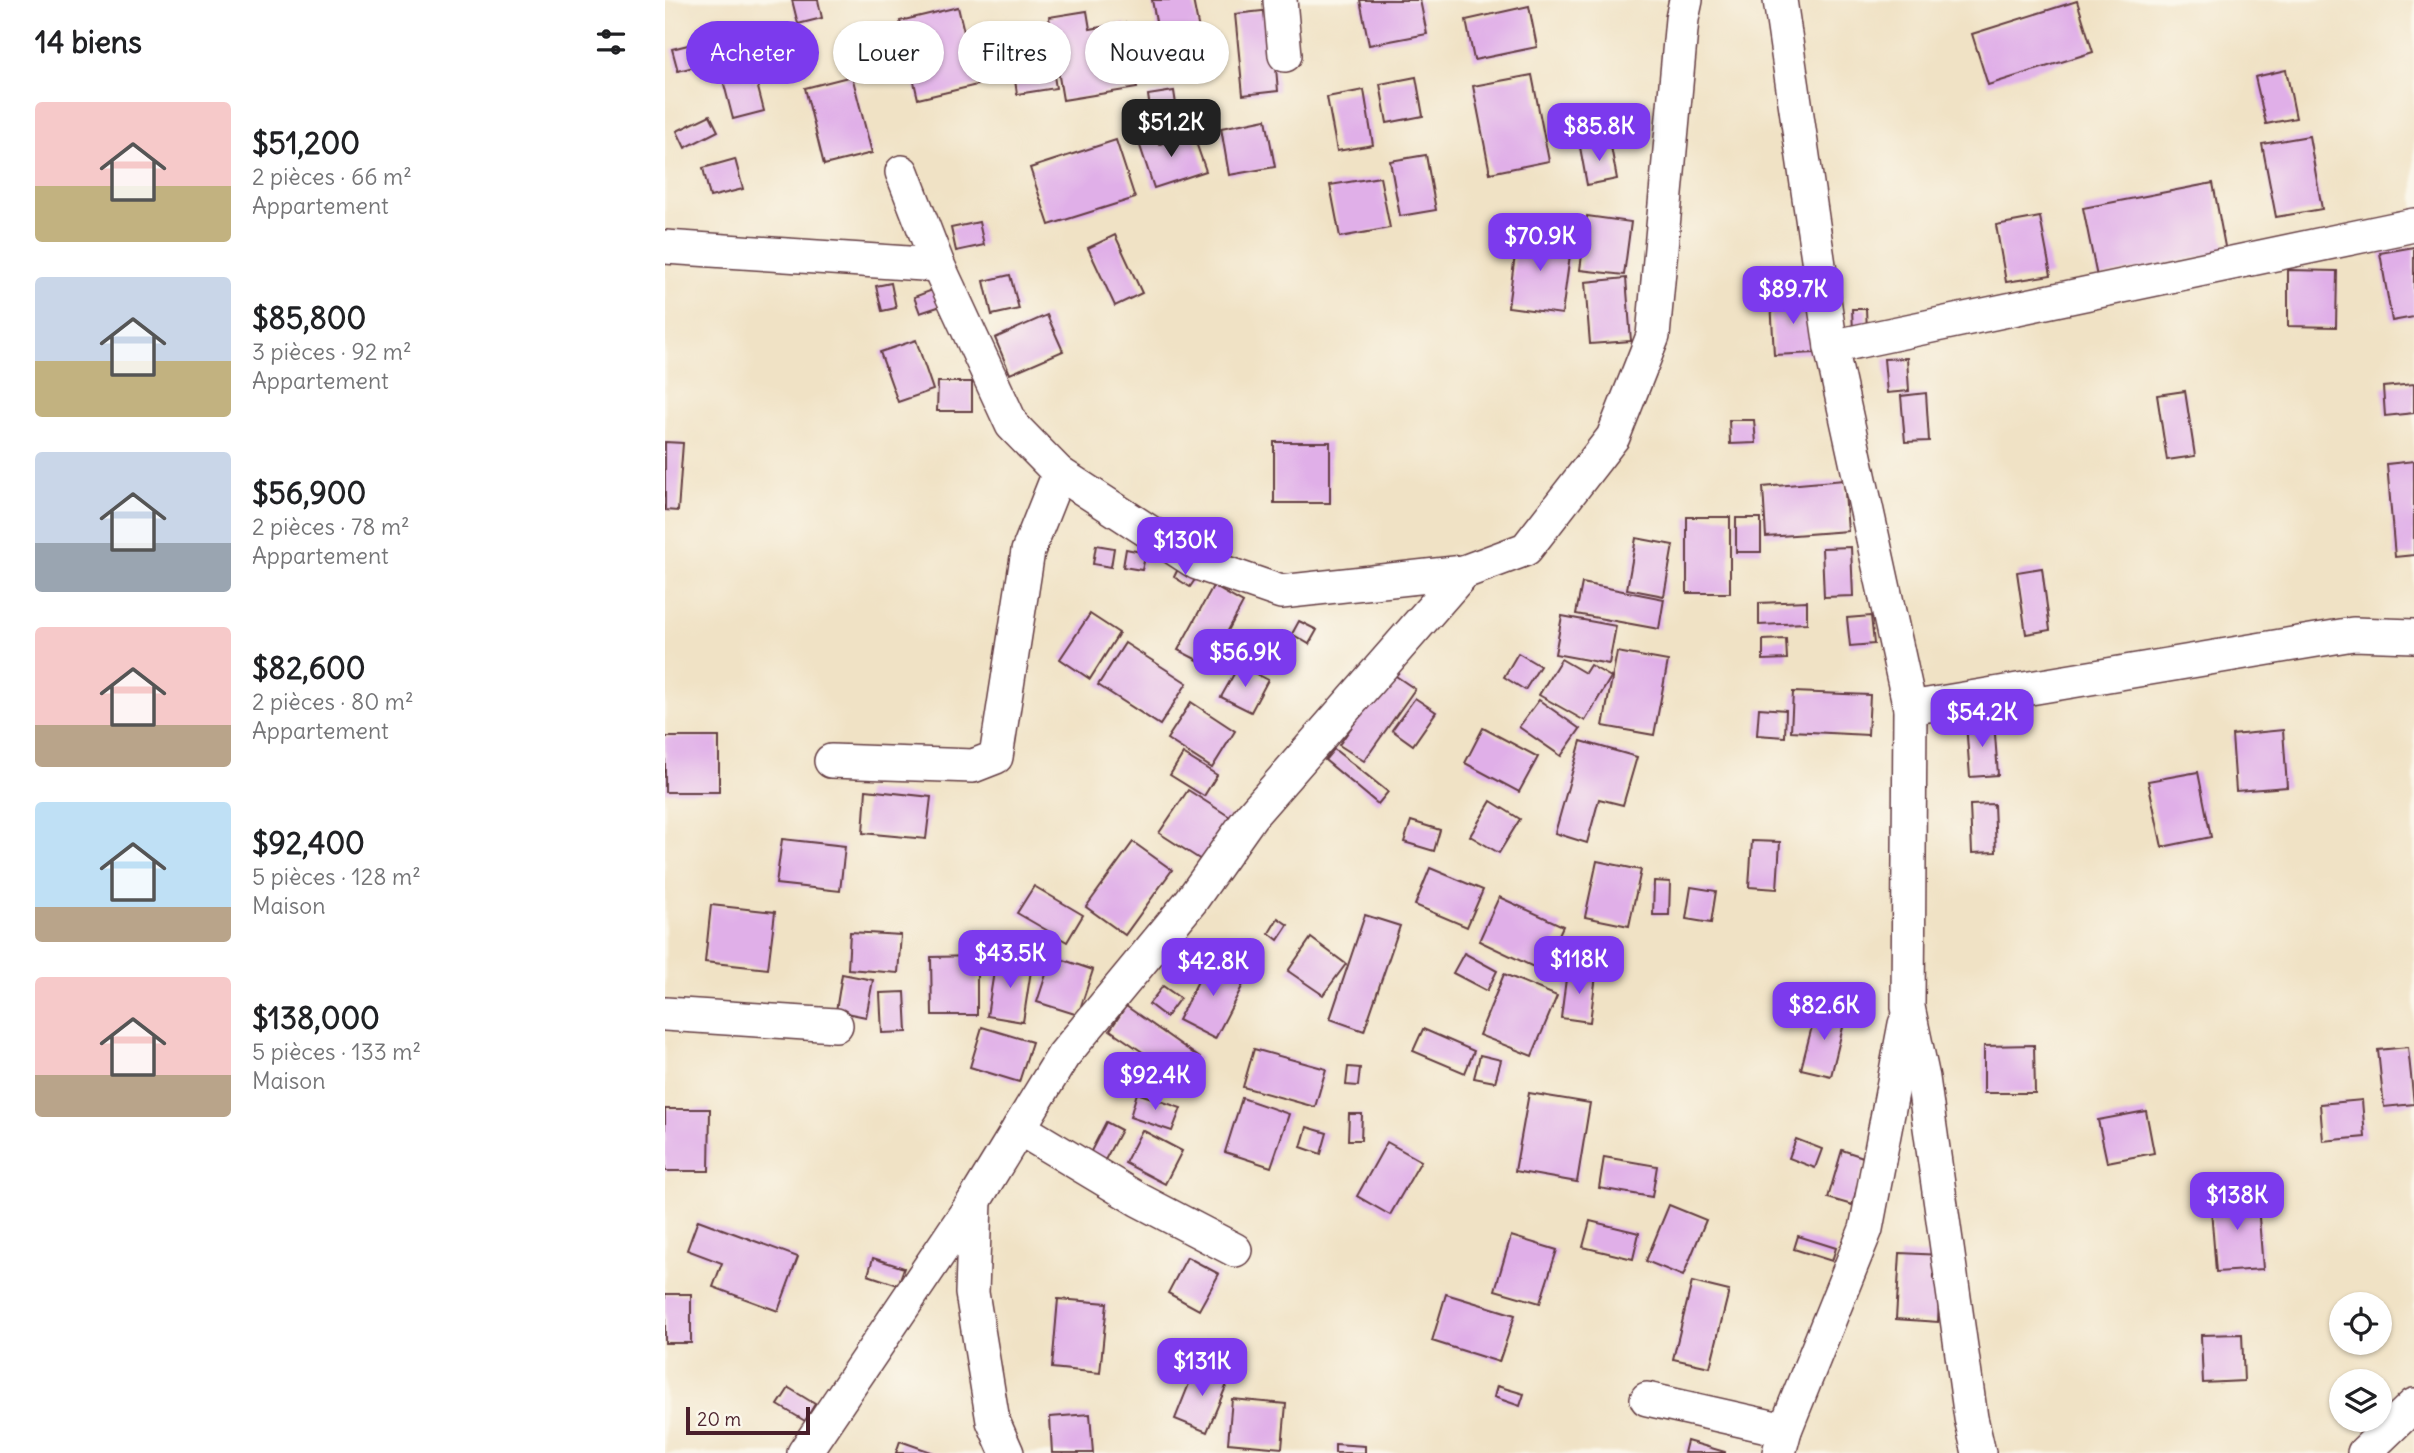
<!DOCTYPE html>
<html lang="fr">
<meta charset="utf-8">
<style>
:root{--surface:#fff;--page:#f6f6f6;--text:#202124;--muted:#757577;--accent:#7c3aed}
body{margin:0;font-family:Delius,sans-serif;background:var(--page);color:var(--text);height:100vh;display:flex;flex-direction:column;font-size:26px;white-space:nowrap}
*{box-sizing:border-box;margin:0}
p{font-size:23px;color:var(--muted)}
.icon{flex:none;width:38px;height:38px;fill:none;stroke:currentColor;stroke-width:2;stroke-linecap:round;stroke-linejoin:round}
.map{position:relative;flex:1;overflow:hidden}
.details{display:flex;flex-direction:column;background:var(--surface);width:665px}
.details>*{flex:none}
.banner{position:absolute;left:21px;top:21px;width:665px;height:63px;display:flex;gap:14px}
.fabs{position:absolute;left:1664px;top:1292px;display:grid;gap:14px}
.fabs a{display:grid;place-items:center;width:63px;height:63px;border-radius:50%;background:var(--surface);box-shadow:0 2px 5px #0004;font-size:35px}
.scale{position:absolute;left:21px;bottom:18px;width:124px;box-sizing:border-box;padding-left:7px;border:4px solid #4a1f2b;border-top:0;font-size:19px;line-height:24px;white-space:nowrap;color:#4a1f2b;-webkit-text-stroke:5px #fbf7ec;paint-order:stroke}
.price{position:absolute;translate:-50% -60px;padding:0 16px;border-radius:14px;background:var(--accent);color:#fff;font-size:23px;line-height:46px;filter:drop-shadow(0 2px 4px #0008)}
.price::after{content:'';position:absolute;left:50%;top:42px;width:21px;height:16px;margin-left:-10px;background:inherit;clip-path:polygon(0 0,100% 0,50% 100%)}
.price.on{background:#222;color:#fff}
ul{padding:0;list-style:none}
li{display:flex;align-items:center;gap:21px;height:175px;padding:0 35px}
li span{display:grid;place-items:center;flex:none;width:196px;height:140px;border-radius:7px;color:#555}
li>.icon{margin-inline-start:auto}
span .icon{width:84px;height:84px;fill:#fffc;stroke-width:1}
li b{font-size:30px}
h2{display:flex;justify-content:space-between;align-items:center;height:84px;padding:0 35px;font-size:30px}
.chip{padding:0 24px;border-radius:32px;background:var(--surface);box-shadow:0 2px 5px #0004;font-size:24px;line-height:63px}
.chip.on{background:var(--accent);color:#fff}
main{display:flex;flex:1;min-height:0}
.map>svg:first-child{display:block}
.building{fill:#e0afe8}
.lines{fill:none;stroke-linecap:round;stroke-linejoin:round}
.street-casing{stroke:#633c42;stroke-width:36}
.street{stroke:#fff;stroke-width:33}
</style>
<main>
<section class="details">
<h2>14 biens<svg class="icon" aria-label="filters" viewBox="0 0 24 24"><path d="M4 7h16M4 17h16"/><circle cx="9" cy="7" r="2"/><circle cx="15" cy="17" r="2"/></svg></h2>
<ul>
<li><span style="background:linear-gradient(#f6c9c9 60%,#c2b280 0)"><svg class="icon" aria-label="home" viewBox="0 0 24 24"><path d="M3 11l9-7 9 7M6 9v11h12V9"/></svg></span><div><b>$51,200</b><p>2 pièces · 66 m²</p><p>Appartement</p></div></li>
<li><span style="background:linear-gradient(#c9d6e8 60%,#c2b280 0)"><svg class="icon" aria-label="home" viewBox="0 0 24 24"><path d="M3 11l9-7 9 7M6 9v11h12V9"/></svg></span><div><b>$85,800</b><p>3 pièces · 92 m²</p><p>Appartement</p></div></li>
<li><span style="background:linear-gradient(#c9d6e8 65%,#9aa5b1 0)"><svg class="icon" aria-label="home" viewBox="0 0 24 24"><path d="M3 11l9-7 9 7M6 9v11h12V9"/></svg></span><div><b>$56,900</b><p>2 pièces · 78 m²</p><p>Appartement</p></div></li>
<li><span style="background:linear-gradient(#f6c9c9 70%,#b9a48a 0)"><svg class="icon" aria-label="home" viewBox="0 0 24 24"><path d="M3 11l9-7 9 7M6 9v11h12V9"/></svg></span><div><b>$82,600</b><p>2 pièces · 80 m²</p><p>Appartement</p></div></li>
<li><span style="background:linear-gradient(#bfe0f5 75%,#b9a48a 0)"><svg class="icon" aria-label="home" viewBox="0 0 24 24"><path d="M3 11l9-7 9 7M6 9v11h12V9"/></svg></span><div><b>$92,400</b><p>5 pièces · 128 m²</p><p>Maison</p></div></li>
<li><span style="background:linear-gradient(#f6c9c9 70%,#b9a48a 0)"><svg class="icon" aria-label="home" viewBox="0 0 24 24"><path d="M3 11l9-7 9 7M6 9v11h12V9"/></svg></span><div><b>$138,000</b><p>5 pièces · 133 m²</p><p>Maison</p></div></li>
</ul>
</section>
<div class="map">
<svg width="1749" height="1453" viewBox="0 0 1749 1453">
<rect width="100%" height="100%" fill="#fbf7ec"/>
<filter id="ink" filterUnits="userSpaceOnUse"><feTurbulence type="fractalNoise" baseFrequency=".0143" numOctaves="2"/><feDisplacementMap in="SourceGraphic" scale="14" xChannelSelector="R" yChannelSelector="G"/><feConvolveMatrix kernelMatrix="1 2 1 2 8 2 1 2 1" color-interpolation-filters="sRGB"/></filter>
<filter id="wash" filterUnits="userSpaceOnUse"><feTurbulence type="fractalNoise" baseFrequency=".00686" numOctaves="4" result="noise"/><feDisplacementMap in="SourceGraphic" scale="28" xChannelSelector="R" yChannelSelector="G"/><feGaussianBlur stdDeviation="1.57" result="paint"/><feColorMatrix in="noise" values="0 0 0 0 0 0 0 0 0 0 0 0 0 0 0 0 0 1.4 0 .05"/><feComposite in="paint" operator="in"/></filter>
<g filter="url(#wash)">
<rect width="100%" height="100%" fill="#f0e2c5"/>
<g id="blocks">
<g class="building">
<path d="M 127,0 L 153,0 L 157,18 L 133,24 Z"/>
<path d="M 487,0 L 528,0 L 535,35 L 495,43 Z"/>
<path d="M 695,0 L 755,0 L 762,34 L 704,45 Z"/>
<path d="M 1412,1 L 1428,52 L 1323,85 L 1307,34 Z"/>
<path d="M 864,6 L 872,47 L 809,60 L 801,20 Z"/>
<path d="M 293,7 L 312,85 L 253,99 L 235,21 Z"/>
<path d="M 606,10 L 613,91 L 578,95 L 570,14 Z"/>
<path d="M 422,11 L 425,29 L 460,23 L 472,88 L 398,100 L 384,17 Z"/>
<path d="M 383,39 L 391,88 L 352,94 L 345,45 Z"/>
<path d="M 35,42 L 41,64 L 13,71 L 7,49 Z"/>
<path d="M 83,49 L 99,111 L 68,119 L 52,57 Z"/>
<path d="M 1621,70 L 1631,118 L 1601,124 L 1590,77 Z"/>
<path d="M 867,75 L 884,161 L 825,173 L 808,86 Z"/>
<path d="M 187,76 L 207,153 L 159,165 L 140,88 Z"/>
<path d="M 751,77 L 758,116 L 722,123 L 715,84 Z"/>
<path d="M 699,90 L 708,145 L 672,151 L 662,97 Z"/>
<path d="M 509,91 L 512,111 L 486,116 L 483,95 Z"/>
<path d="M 45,115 L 53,131 L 20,148 L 12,131 Z"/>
<path d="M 601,119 L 610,167 L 564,175 L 556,128 Z"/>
<path d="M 491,131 L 495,144 L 528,134 L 541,171 L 489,188 L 472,137 Z"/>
<path d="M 1644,136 L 1657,209 L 1611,217 L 1597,144 Z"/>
<path d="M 451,140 L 470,198 L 384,225 L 365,168 Z"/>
<path d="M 945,141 L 952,179 L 922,185 L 915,147 Z"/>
<path d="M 761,155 L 771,210 L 735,216 L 725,161 Z"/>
<path d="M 70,159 L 78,189 L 45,197 L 38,168 Z"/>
<path d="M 715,177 L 725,228 L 675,237 L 665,185 Z"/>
<path d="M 1548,183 L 1561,252 L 1432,277 L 1418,208 Z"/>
<path d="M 922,216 L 966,222 L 959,275 L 915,270 Z"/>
<path d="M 1375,217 L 1386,275 L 1341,282 L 1331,225 Z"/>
<path d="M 314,222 L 319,245 L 291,251 L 286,228 Z"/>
<path d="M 853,233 L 907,240 L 897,314 L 843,307 Z"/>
<path d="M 450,235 L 477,293 L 450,306 L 423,248 Z"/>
<path d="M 1749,247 L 1749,317 L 1727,321 L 1715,253 Z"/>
<path d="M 1623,270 L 1672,271 L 1671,327 L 1623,326 Z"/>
<path d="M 345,275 L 354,309 L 327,315 L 319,281 Z"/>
<path d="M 961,278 L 966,341 L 925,344 L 920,282 Z"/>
<path d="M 226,283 L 231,308 L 217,311 L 211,286 Z"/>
<path d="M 270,289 L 276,306 L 255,313 L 249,297 Z"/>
<path d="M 1148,298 L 1150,353 L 1109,355 L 1106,300 Z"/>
<path d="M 1187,309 L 1201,309 L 1202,330 L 1188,331 Z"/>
<path d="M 382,315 L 398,351 L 345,374 L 330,338 Z"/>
<path d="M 251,340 L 268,390 L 233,402 L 215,352 Z"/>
<path d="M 1242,358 L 1244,391 L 1222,393 L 1219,359 Z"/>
<path d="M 273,382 L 307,382 L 307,411 L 272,411 Z"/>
<path d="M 1749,384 L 1749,413 L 1720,416 L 1718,387 Z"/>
<path d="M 1520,391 L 1530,456 L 1502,460 L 1492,395 Z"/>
<path d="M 1261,393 L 1264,441 L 1240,442 L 1236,396 Z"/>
<path d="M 1064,420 L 1089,420 L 1091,443 L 1065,444 Z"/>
<path d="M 0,442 L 18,443 L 13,511 L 0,510 Z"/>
<rect x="609" y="442" width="56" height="61"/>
<path d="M 1749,461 L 1749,555 L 1730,557 L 1722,464 Z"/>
<path d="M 1179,480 L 1183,531 L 1101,537 L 1098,487 Z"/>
<rect x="1022" y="517" width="43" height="76"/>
<rect x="1071" y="518" width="25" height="34"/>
<path d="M 971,538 L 1008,545 L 999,596 L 962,589 Z"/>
<path d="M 431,545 L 449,548 L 446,567 L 428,564 Z"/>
<path d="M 1186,547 L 1188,596 L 1159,597 L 1157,548 Z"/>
<path d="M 461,549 L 481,553 L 477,570 L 458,567 Z"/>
<path d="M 514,567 L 531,578 L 525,587 L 509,577 Z"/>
<path d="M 1377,568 L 1385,630 L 1361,634 L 1352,572 Z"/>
<path d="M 917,583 L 999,599 L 994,629 L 911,614 Z"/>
<path d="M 548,586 L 578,603 L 544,666 L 513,650 Z"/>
<path d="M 1142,601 L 1142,623 L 1094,625 L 1094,603 Z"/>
<path d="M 425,614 L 454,633 L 425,679 L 395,659 Z"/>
<path d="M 897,616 L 951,626 L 944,664 L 890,654 Z"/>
<path d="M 1206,616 L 1209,644 L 1185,646 L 1182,618 Z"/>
<path d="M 634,621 L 652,630 L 644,644 L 627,634 Z"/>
<path d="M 1121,639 L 1122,659 L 1098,660 L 1098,640 Z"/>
<path d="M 460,643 L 522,683 L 495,725 L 433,685 Z"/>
<path d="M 952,652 L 1003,661 L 989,735 L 938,726 Z"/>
<path d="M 853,653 L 875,666 L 860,690 L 839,677 Z"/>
<path d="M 896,659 L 920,673 L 925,665 L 946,677 L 920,721 L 874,695 Z"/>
<path d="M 574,665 L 603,680 L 586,712 L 556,697 Z"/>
<path d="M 725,672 L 750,689 L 699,761 L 674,745 Z"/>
<path d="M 1128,692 L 1205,695 L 1203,735 L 1126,731 Z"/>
<path d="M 750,698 L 771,712 L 748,745 L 727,730 Z"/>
<path d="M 874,700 L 915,729 L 896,756 L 854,727 Z"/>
<path d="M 526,702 L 570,731 L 547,768 L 502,739 Z"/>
<path d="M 1094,708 L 1121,710 L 1120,737 L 1092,735 Z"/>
<path d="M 1329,721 L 1333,775 L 1305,777 L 1301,723 Z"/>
<path d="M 818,728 L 873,757 L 854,792 L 800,763 Z"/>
<path d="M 1618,730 L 1622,787 L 1571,791 L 1567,735 Z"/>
<rect x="0" y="737" width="54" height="55"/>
<path d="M 916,741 L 972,757 L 958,805 L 934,799 L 922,843 L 890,833 Z"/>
<path d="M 669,749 L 723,792 L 713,804 L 660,760 Z"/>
<path d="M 518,754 L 552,775 L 539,796 L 505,775 Z"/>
<path d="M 1533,772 L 1546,837 L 1497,847 L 1483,781 Z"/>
<path d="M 201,790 L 266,797 L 261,839 L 198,833 Z"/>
<path d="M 523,790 L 565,817 L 536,860 L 494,833 Z"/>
<path d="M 826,801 L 855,819 L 834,853 L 805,836 Z"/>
<path d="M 1329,804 L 1331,852 L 1307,853 L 1305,805 Z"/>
<path d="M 746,821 L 775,830 L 769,851 L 739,842 Z"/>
<path d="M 117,839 L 180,846 L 175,891 L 111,884 Z"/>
<path d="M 1087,841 L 1115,842 L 1112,889 L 1084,887 Z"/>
<path d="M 468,842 L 507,870 L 460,935 L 421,907 Z"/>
<path d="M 932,861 L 976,870 L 964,926 L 920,917 Z"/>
<path d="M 765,868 L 818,890 L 802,927 L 750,905 Z"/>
<path d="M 989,881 L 1005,882 L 1004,915 L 988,915 Z"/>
<path d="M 369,886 L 418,915 L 402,942 L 352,913 Z"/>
<path d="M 1026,887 L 1051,891 L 1046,923 L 1021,919 Z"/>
<path d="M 834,897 L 898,926 L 877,971 L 814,941 Z"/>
<path d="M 46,905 L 110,912 L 103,969 L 40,962 Z"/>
<path d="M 700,915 L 735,926 L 699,1031 L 665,1019 Z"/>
<path d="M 613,918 L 623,925 L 613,940 L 604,933 Z"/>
<path d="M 185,932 L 236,935 L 233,973 L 183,969 Z"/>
<path d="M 646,938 L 681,964 L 658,995 L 623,971 Z"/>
<path d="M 799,953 L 832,971 L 822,991 L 788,973 Z"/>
<path d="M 312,956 L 312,1015 L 267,1015 L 266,957 Z"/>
<path d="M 387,956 L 428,970 L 413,1015 L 372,1002 Z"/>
<path d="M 546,956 L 583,975 L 550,1039 L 513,1020 Z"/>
<path d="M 331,959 L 367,964 L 358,1022 L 322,1016 Z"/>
<path d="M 902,971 L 931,975 L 925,1022 L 896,1018 Z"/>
<path d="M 177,974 L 208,980 L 201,1017 L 171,1011 Z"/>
<path d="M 839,974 L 892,996 L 867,1056 L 814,1035 Z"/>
<path d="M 498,986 L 515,998 L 501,1017 L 484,1004 Z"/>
<path d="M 240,992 L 242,1032 L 217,1033 L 215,993 Z"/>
<path d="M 461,1006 L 535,1058 L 519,1080 L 445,1030 Z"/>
<path d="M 1152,1007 L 1181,1015 L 1166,1076 L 1136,1069 Z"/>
<path d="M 317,1027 L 367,1042 L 354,1082 L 305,1067 Z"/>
<path d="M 758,1029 L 809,1051 L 800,1073 L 748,1051 Z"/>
<path d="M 1369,1045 L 1370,1093 L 1319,1093 L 1319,1046 Z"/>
<path d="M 1743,1047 L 1749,1104 L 1719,1107 L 1713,1050 Z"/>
<path d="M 589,1049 L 661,1069 L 650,1107 L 578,1087 Z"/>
<path d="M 815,1055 L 836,1060 L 830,1082 L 809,1078 Z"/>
<path d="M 683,1067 L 695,1068 L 693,1086 L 681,1085 Z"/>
<path d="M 472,1093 L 516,1108 L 507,1131 L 465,1117 Z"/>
<path d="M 864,1093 L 925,1103 L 912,1182 L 850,1171 Z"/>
<path d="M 577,1098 L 624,1114 L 606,1167 L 560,1152 Z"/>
<path d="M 1697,1100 L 1700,1137 L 1658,1141 L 1655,1104 Z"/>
<path d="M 0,1109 L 45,1109 L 44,1171 L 0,1171 Z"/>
<path d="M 1481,1111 L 1489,1153 L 1442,1162 L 1433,1120 Z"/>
<path d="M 684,1114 L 697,1114 L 696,1140 L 683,1140 Z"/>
<path d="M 441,1122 L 456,1130 L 440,1160 L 425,1153 Z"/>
<path d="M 642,1127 L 662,1133 L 656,1154 L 636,1147 Z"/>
<path d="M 477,1130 L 517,1151 L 500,1184 L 460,1163 Z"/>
<path d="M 1131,1139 L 1157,1149 L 1150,1168 L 1124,1158 Z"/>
<path d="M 722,1142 L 756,1161 L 725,1215 L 692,1196 Z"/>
<path d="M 1177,1150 L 1201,1158 L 1187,1205 L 1163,1198 Z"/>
<path d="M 939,1157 L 992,1166 L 987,1197 L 934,1188 Z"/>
<path d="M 1592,1192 L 1598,1269 L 1551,1272 L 1545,1196 Z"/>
<path d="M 1004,1205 L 1041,1220 L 1018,1276 L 981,1261 Z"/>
<path d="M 33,1220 L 133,1257 L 113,1311 L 48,1287 L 57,1263 L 22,1250 Z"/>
<path d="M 925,1221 L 974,1233 L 968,1259 L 918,1247 Z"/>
<path d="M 846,1236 L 892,1250 L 875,1303 L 830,1290 Z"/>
<path d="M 1133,1236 L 1171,1248 L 1167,1261 L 1129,1249 Z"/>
<path d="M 1235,1253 L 1276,1255 L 1273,1322 L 1231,1319 Z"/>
<path d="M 522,1257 L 554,1274 L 534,1310 L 503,1293 Z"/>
<path d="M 208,1258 L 239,1268 L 233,1285 L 203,1275 Z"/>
<path d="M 1027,1282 L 1064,1291 L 1045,1367 L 1008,1359 Z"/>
<rect x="0" y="1294" width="26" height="49"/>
<path d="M 781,1294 L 850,1315 L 834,1362 L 767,1341 Z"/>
<path d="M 393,1299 L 442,1303 L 435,1373 L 387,1368 Z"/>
<path d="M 1577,1334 L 1579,1381 L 1538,1383 L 1536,1335 Z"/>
<path d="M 532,1364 L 565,1377 L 542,1432 L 510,1419 Z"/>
<path d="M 832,1386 L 859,1394 L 855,1406 L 829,1397 Z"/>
<path d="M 124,1388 L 150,1404 L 140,1421 L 113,1405 Z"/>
<path d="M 567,1399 L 621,1404 L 617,1448 L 563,1443 Z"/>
<path d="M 425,1414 L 428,1453 L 387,1453 L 385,1417 Z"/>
<path d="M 235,1441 L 269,1453 L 231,1453 Z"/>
<path d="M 1022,1441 L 1060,1452 L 1060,1453 L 1019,1453 Z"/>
<path d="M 670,1444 L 700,1446 L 700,1453 L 670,1453 Z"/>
</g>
</g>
</g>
<g filter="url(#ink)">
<use href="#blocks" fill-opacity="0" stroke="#633c42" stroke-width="2"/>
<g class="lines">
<g class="street-casing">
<g id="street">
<path d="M 615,0 L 620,55"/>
<path d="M 1115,0 L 1166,347 L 1245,708 L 1243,1007 L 1258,1078 L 1306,1418 L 1314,1453"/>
<path d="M 237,172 L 273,265 L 347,425 L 394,473 L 532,563 L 616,592 L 799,572"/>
<path d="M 0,247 L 273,265"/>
<path d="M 1166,347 L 1749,225"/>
<path d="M 1245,708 L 1688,634 L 1749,636"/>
<path d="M 166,761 L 308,766 L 331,757 L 363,551 L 394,473"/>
<path d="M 0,1014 L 171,1025"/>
<path d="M 354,1128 L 474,1200 L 570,1250"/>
<path d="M 310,1200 L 307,1293 L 328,1421 L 342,1453"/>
<path d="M 982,1399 L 1120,1430"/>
<path d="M 139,1453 L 310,1200 L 398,1056 L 526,901 L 586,816 L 799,572 L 861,549 L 948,437 L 988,336 L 1017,19 L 1021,0"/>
<path d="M 1114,1453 L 1120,1430 L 1201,1229 L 1240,1024"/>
<path d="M 1699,1453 L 1749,1405"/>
</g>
</g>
<use href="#street" class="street"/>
</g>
</g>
</svg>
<div class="fabs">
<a><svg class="icon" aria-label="locate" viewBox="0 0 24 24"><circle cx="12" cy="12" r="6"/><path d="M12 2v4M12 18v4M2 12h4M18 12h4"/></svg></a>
<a><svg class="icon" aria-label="layers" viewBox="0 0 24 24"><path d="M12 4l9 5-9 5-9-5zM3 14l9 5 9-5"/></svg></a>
</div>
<div class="scale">20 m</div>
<b class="price on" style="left:506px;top:159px">$51.2K</b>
<b class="price" style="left:934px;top:163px">$85.8K</b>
<b class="price" style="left:875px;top:273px">$70.9K</b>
<b class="price" style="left:1128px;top:326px">$89.7K</b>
<b class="price" style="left:520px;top:577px">$130K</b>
<b class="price" style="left:580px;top:689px">$56.9K</b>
<b class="price" style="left:1317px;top:749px">$54.2K</b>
<b class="price" style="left:345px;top:990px">$43.5K</b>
<b class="price" style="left:914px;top:996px">$118K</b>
<b class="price" style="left:548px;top:998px">$42.8K</b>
<b class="price" style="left:1159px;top:1042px">$82.6K</b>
<b class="price" style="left:490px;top:1112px">$92.4K</b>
<b class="price" style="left:1572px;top:1232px">$138K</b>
<b class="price" style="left:537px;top:1398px">$131K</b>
<div class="banner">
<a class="chip on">Acheter</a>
<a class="chip">Louer</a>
<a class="chip">Filtres</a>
<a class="chip">Nouveau</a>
</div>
</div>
</main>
